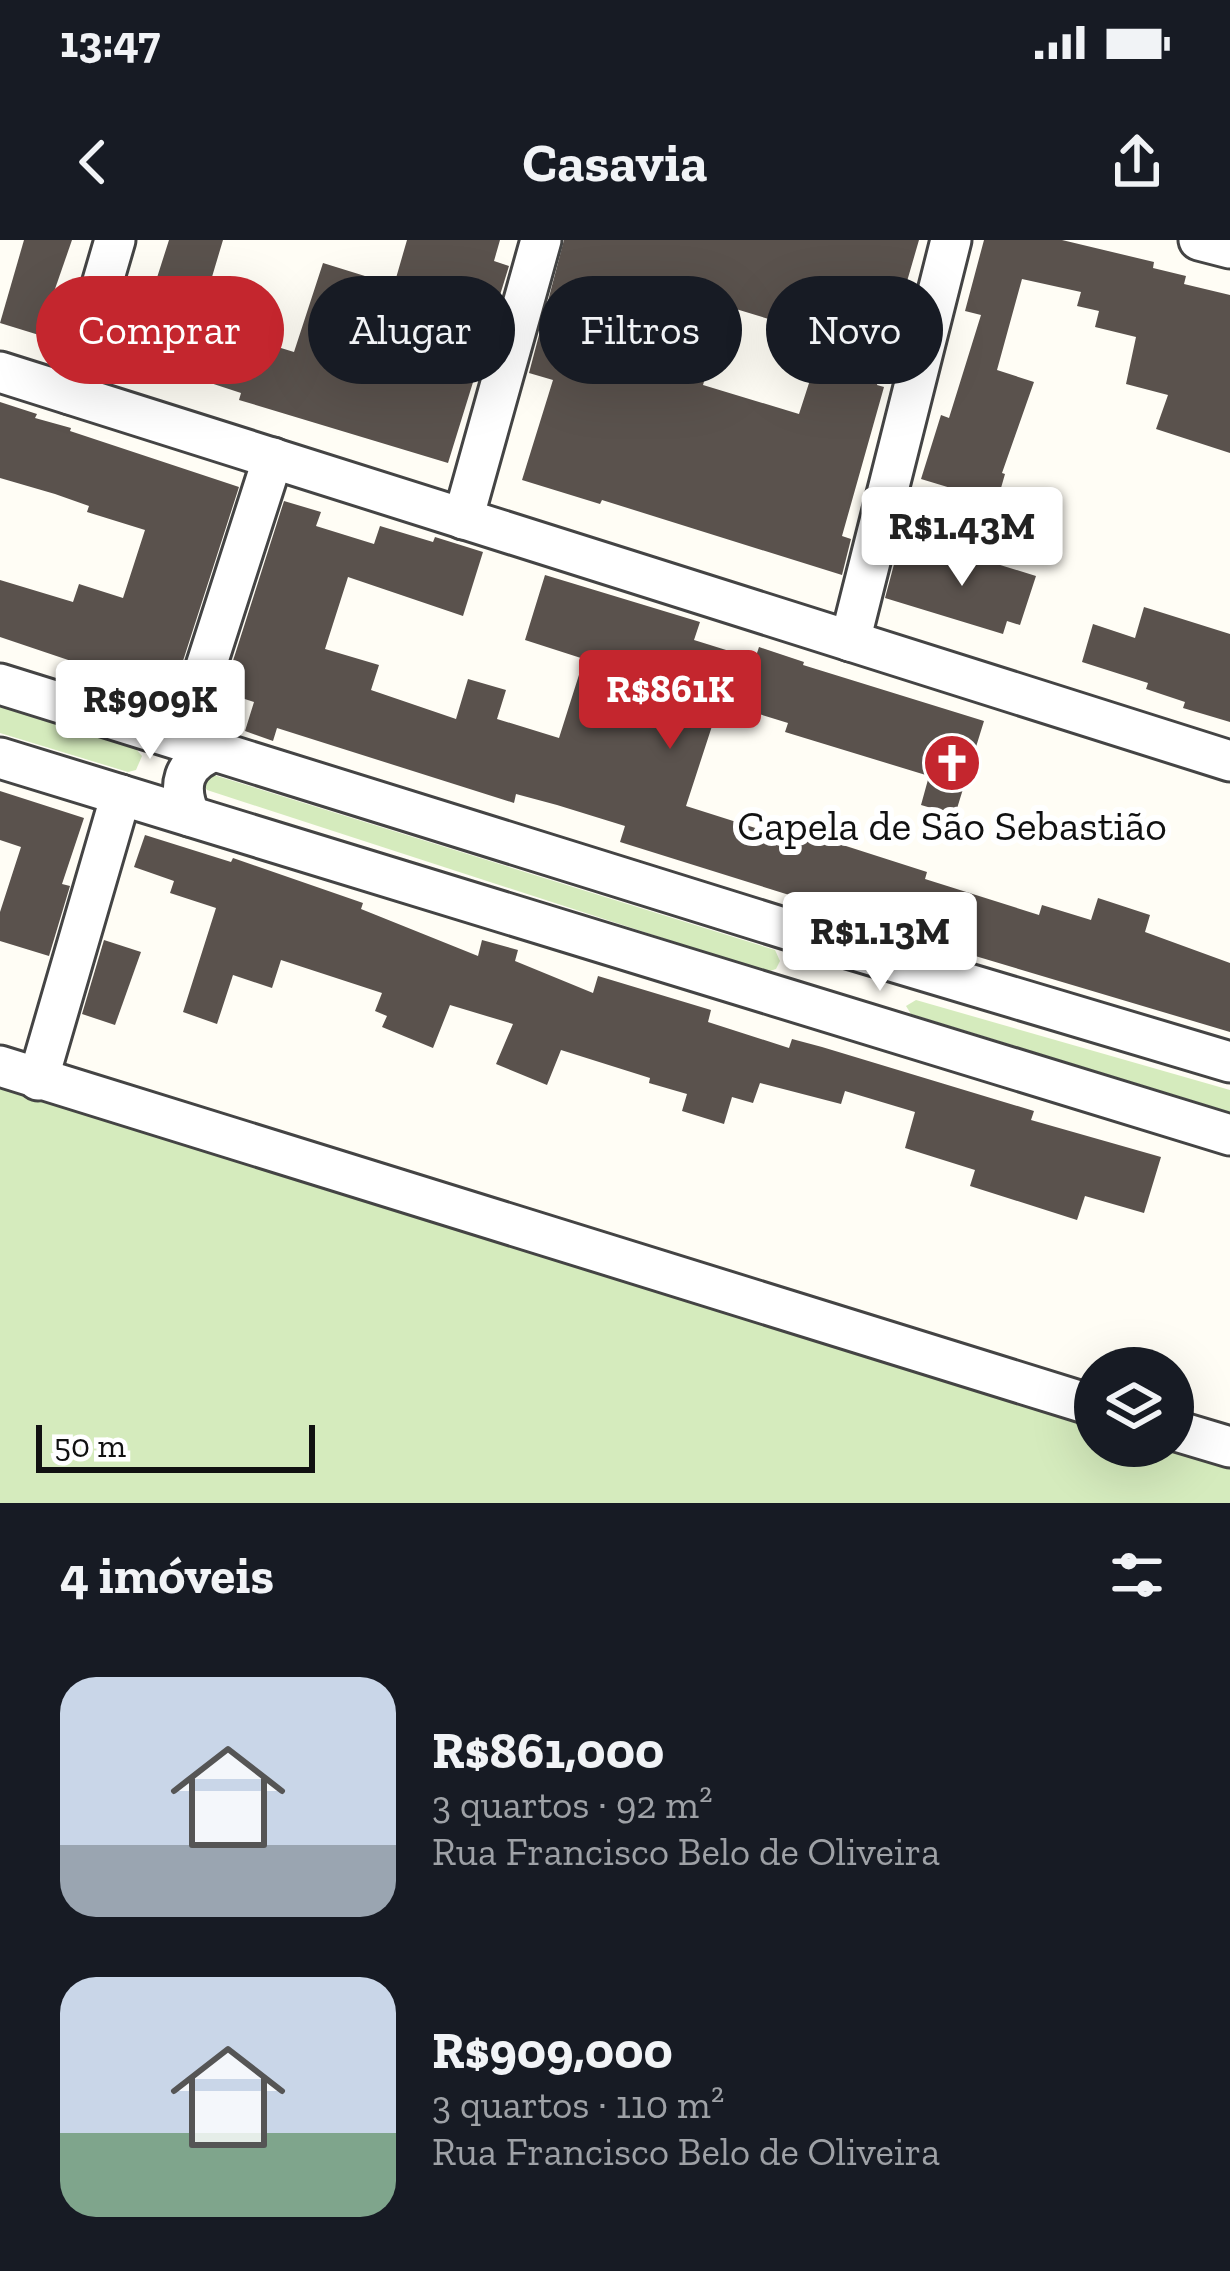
<!DOCTYPE html>
<html lang="pt">
<meta charset="utf-8">
<style>
:root{--surface:#171b24;--page:#242831;--text:#f1f3f6;--muted:#9ea1a6;--accent:#c4262e}
body{margin:0;font-family:"Zilla Slab",serif;background:var(--page);color:var(--text);height:100vh;display:flex;flex-direction:column;font-size:45px;white-space:nowrap}
*{box-sizing:border-box;margin:0}
p{font-size:39px;color:var(--muted)}
.icon{flex:none;width:66px;height:66px;fill:none;stroke:currentColor;stroke-width:2;stroke-linecap:round;stroke-linejoin:round}
.map{position:relative;height:1263px;overflow:hidden}
.side{display:flex;flex-direction:column;background:var(--surface);flex:1}
.side>*{flex:none}
.guide{position:absolute;left:36px;top:36px;width:1158px;height:108px;display:flex;gap:24px}
.buttons{position:absolute;left:1074px;top:1107px;display:grid;gap:24px}
.buttons a{display:grid;place-items:center;width:120px;height:120px;border-radius:50%;background:var(--surface);box-shadow:0 12px 48px #0002;font-size:60px}
.scale{position:absolute;left:36px;bottom:30px;width:279px;box-sizing:border-box;padding-left:12px;border:6px solid #111;border-top:0;font-size:33px;line-height:42px;white-space:nowrap;color:#111;-webkit-text-stroke:9px #fff;paint-order:stroke}
.price{position:absolute;translate:-50% -102px;padding:0 27px;border-radius:12px;background:#fff;color:#222;font-size:39px;line-height:78px;filter:drop-shadow(0 3px 6px #0008)}
.price::after{content:'';position:absolute;left:50%;top:72px;width:36px;height:27px;margin-left:-18px;background:inherit;clip-path:polygon(0 0,100% 0,50% 100%)}
.price.on{background:var(--accent);color:#fff}
ul{padding:0;list-style:none}
li{display:flex;align-items:center;gap:36px;height:300px;padding:0 60px}
li span{display:grid;place-items:center;flex:none;width:336px;height:240px;border-radius:36px;color:#555}
li>.icon{margin-inline-start:auto}
span .icon{width:144px;height:144px;fill:#fffc;stroke-width:1}
li b{font-size:51px}
h2{display:flex;justify-content:space-between;align-items:center;height:144px;padding:0 60px;font-size:51px}
.chip{padding:0 42px;border-radius:54px;background:var(--surface);box-shadow:0 12px 48px #0002;font-size:42px;line-height:108px}
.chip.on{background:var(--accent);color:#fff}
.status{display:flex;justify-content:space-between;align-items:center;height:84px;padding:0 60px;background:var(--surface);direction:ltr}
.status svg{height:33px;fill:currentColor}
header{display:flex;justify-content:space-between;align-items:center;height:156px;padding:0 60px;background:var(--surface);font-size:54px;font-weight:700}
.map>svg:first-child{display:block}
.green{fill:#d5ebbd}
.building{fill:#5a524d;fill-rule:evenodd}
.lines{fill:none;stroke-linecap:round;stroke-linejoin:round}
.street-casing{stroke:#444;stroke-width:45}
.street{stroke:#fff;stroke-width:39}
.labels{text-anchor:middle;stroke-width:12;stroke-linejoin:round;paint-order:stroke}
.poi-label{font-size:42px;fill:#111;stroke:#fff}
</style>
<div class="status"><b>13:47</b><svg viewBox="0 0 49 12"><path d="M0 12V9h3v3zM5 12V6h3v6zM10 12V3h3v9zM15 12V0h3v12zM26 1h20v11H26zM47 4h2v5h-2z"/></svg></div>
<header><svg class="icon" aria-label="back" viewBox="0 0 24 24"><path d="M15 5l-7 7 7 7"/></svg>Casavia<svg class="icon" aria-label="share" viewBox="0 0 24 24"><path d="M12 15V3M7 8l5-5 5 5M5 13v7h14v-7"/></svg></header>
<div class="map">
<svg width="1230" height="1263" viewBox="0 0 1230 1263">
<rect width="100%" height="100%" fill="#fffdf5"/>
<g class="green">
<path d="M 0,466 L 136,509 L 142,516 L 136,530 L 128,532 L 0,493 Z"/>
<path d="M 214,535 L 775,710 L 780,721 L 776,729 L 767,732 L 207,550 L 203,545 L 205,536 Z"/>
<path d="M 916,760 L 1230,850 L 1230,872 L 911,774 L 906,766 Z"/>
<path d="M 0,839 L 1095,1153 L 1095,1206 L 1173,1206 L 1230,1194 L 1230,1263 L 0,1263 Z"/>
</g>
<g class="building">
<path d="M 24,0 L 72,0 L 39,95 L 0,83 Z"/>
<path d="M 169,0 L 223,0 L 192,104 L 251,122 L 258,101 L 294,112 L 323,23 L 394,45 L 407,0 L 500,0 L 494,21 L 509,26 L 448,223 L 239,160 L 241,153 L 180,133 L 178,139 L 140,127 L 165,51 L 154,47 Z"/>
<path d="M 564,0 L 919,0 L 877,145 L 884,147 L 842,296 L 851,299 L 842,335 L 602,260 L 600,264 L 522,240 L 553,140 L 529,133 ZM 726,66 L 808,91 L 804,104 L 820,109 L 799,174 L 703,145 Z"/>
<path d="M 984,0 L 1062,0 L 1154,22 L 1153,28 L 1186,36 L 1184,44 L 1230,55 L 1230,213 L 1156,189 L 1168,155 L 1126,144 L 1136,97 L 1095,87 L 1099,71 L 1077,66 L 1081,52 L 1022,39 L 997,130 L 1034,142 L 1002,233 L 1005,234 L 997,262 L 921,239 L 941,175 L 949,178 L 981,75 L 965,71 Z"/>
<path d="M 0,162 L 37,174 L 35,178 L 71,188 L 70,191 L 239,247 L 172,455 L 0,397 L 0,340 L 73,362 L 79,344 L 123,358 L 145,290 L 87,272 L 89,266 L 55,254 L 0,238 Z"/>
<path d="M 284,261 L 321,272 L 316,286 L 374,304 L 380,286 L 433,302 L 435,297 L 483,312 L 463,376 L 348,337 L 325,409 L 379,425 L 371,450 L 456,479 L 468,439 L 506,450 L 497,479 L 559,498 L 584,419 L 525,400 L 545,335 L 700,382 L 694,400 L 755,419 L 759,407 L 804,422 L 803,425 L 984,481 L 955,575 L 921,565 L 929,536 L 785,492 L 788,483 L 733,466 L 726,487 L 713,483 L 686,566 L 793,600 L 796,590 L 927,632 L 925,639 L 1039,675 L 1042,665 L 1091,680 L 1098,658 L 1150,675 L 1145,692 L 1230,723 L 1230,792 L 945,707 L 911,695 L 911,693 L 620,602 L 625,586 L 557,565 L 516,554 L 514,563 L 277,488 L 273,501 L 245,491 L 254,462 L 223,452 Z"/>
<path d="M 928,309 L 953,317 L 955,311 L 1036,336 L 1020,385 L 1007,381 L 1003,394 L 885,358 L 897,313 L 924,322 Z"/>
<path d="M 1144,367 L 1230,394 L 1230,482 L 1183,468 L 1185,462 L 1146,449 L 1148,443 L 1082,422 L 1093,384 L 1135,398 Z"/>
<path d="M 0,551 L 84,578 L 62,644 L 70,646 L 49,716 L 0,701 L 0,672 L 21,607 L 0,600 Z"/>
<path d="M 145,595 L 231,622 L 233,618 L 363,663 L 361,669 L 478,716 L 482,700 L 518,710 L 515,721 L 593,753 L 598,736 L 711,770 L 708,782 L 789,808 L 792,799 L 822,807 L 1034,871 L 1031,880 L 1161,917 L 1144,973 L 1085,956 L 1077,980 L 970,946 L 975,930 L 905,908 L 915,872 L 845,851 L 841,864 L 760,843 L 753,863 L 732,857 L 724,884 L 682,871 L 687,854 L 649,843 L 650,838 L 561,810 L 547,845 L 496,824 L 513,784 L 450,765 L 433,808 L 382,787 L 387,776 L 375,771 L 382,753 L 281,720 L 272,748 L 233,735 L 217,784 L 183,772 L 216,668 L 170,653 L 174,641 L 134,627 Z"/>
<path d="M 104,700 L 141,712 L 115,785 L 82,774 Z"/>
</g>
<g class="lines">
<g class="street-casing">
<g id="street">
<path d="M 1199,0 L 1230,8"/>
<path d="M 0,132 L 1230,521"/>
<path d="M 70,154 L 115,0"/>
<path d="M 463,279 L 541,0"/>
<path d="M 850,401 L 951,0"/>
<path d="M 0,444 L 841,706 L 1230,822"/>
<path d="M 182,501 L 273,218"/>
<path d="M 0,518 L 1230,895"/>
<path d="M 190,576 C 177,546 182,523 215,511"/>
<path d="M 0,826 L 1095,1166"/>
<path d="M 38,840 L 121,555"/>
<path d="M 1173,1190 L 1230,1207"/>
</g>
</g>
<use href="#street" class="street"/>
</g>
<defs>
<g id="church-disc" transform="scale(3)"><circle r="9.5" fill="#c4262e" stroke="#fff"/><path d="M-1.2-6h2.4v3.5h3.3v2.4h-3.3V6h-2.4V-.1h-3.3v-2.4h3.3Z" fill="#fff"/></g>
</defs>
<g fill-rule="evenodd">
<use href="#church-disc" x="952" y="523"/>
</g>
<g class="labels">
<g class="poi-label">
<text x="952" y="600">Capela de São Sebastião</text>
</g>
</g>
</svg>
<div class="buttons">
<a><svg class="icon" aria-label="layers" viewBox="0 0 24 24"><path d="M12 4l9 5-9 5-9-5zM3 14l9 5 9-5"/></svg></a>
</div>
<div class="scale">50 m</div>
<b class="price" style="left:962px;top:349px">R$1.43M</b>
<b class="price on" style="left:670px;top:512px">R$861K</b>
<b class="price" style="left:150px;top:522px">R$909K</b>
<b class="price" style="left:880px;top:754px">R$1.13M</b>
<div class="guide">
<a class="chip on">Comprar</a>
<a class="chip">Alugar</a>
<a class="chip">Filtros</a>
<a class="chip">Novo</a>
</div>
</div>
<section class="side">
<h2>4 imóveis<svg class="icon" aria-label="filters" viewBox="0 0 24 24"><path d="M4 7h16M4 17h16"/><circle cx="9" cy="7" r="2"/><circle cx="15" cy="17" r="2"/></svg></h2>
<ul>
<li><span style="background:linear-gradient(#c9d6e8 70%,#9aa5b1 0)"><svg class="icon" aria-label="home" viewBox="0 0 24 24"><path d="M3 11l9-7 9 7M6 9v11h12V9"/></svg></span><div><b>R$861,000</b><p>3 quartos · 92 m²</p><p>Rua Francisco Belo de Oliveira</p></div></li>
<li><span style="background:linear-gradient(#c9d6e8 65%,#7fa58c 0)"><svg class="icon" aria-label="home" viewBox="0 0 24 24"><path d="M3 11l9-7 9 7M6 9v11h12V9"/></svg></span><div><b>R$909,000</b><p>3 quartos · 110 m²</p><p>Rua Francisco Belo de Oliveira</p></div></li>
</ul>
</section>
